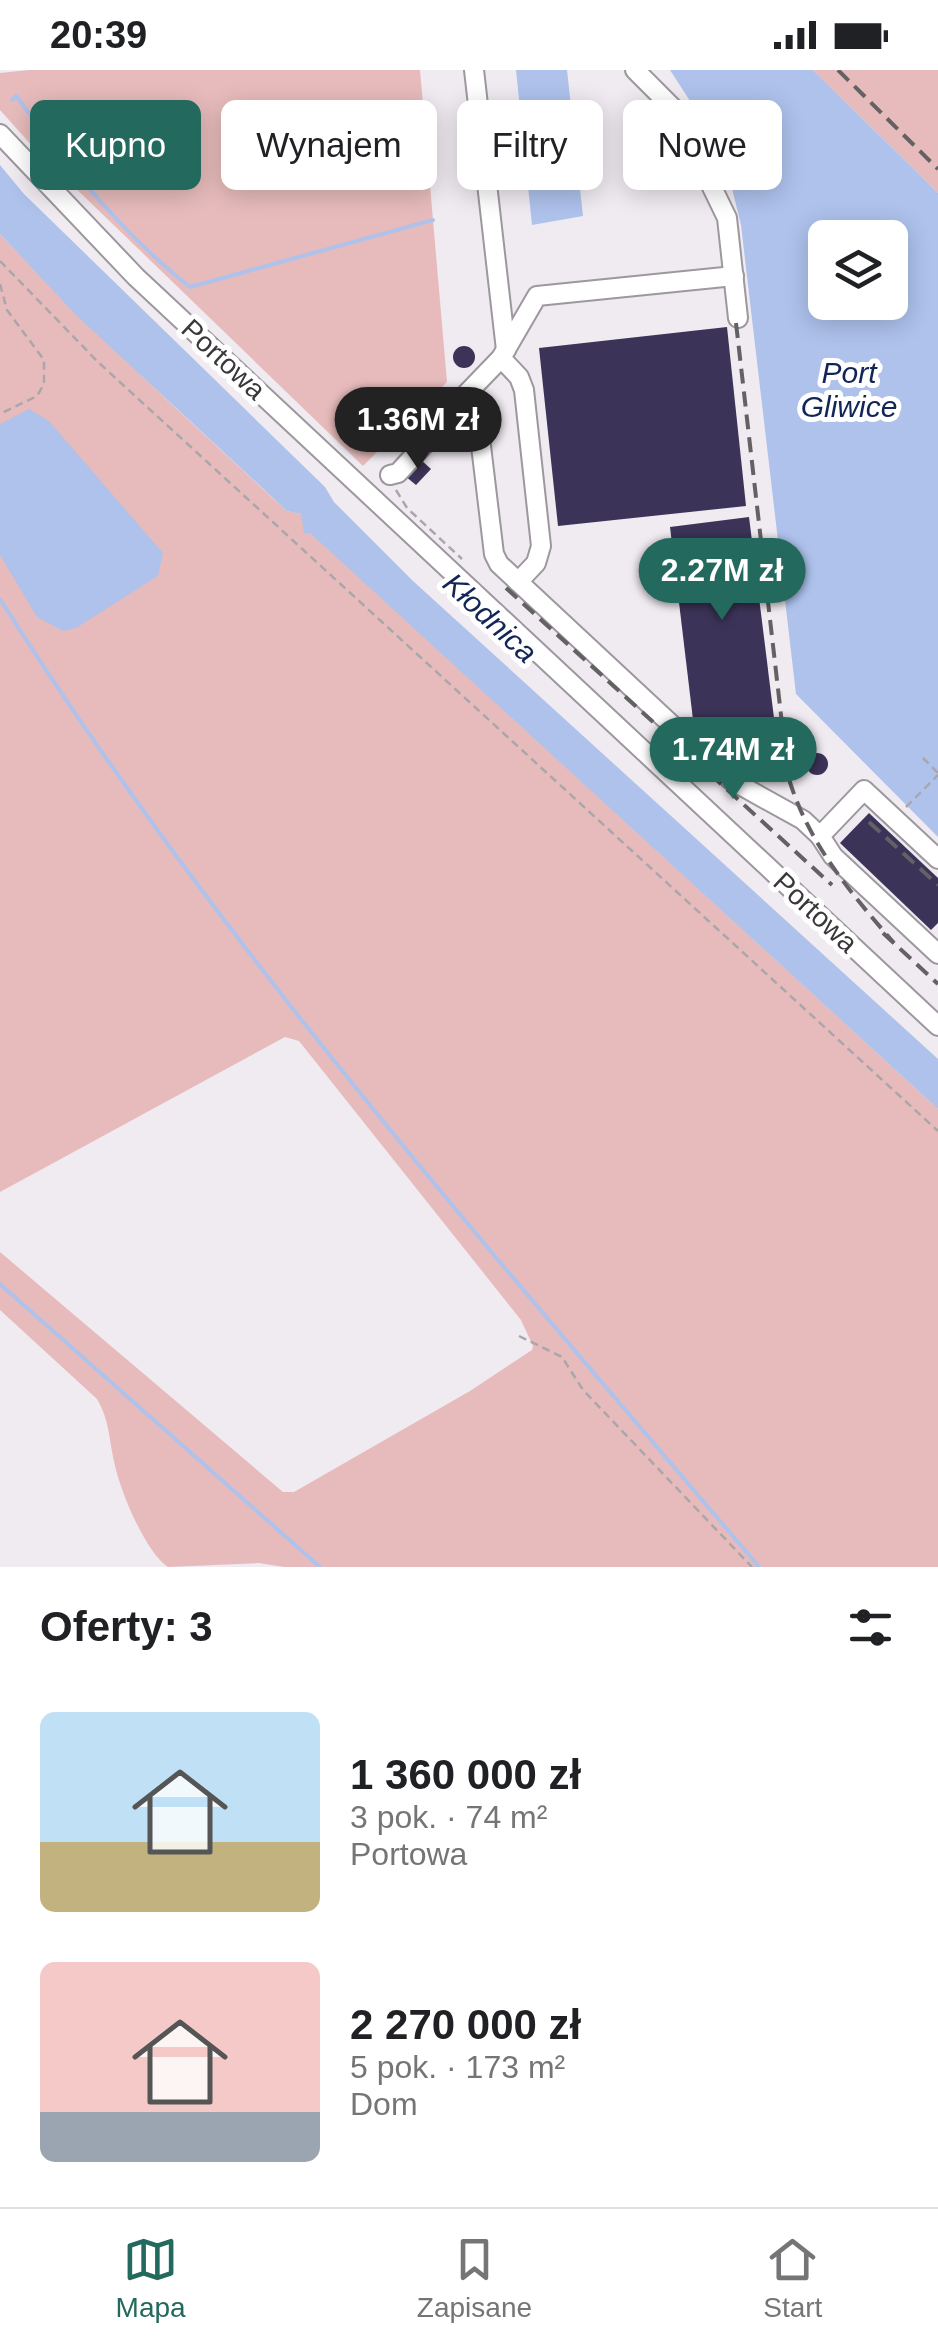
<!DOCTYPE html>
<html lang="pl">
<meta charset="utf-8">
<style>
:root{--surface:#fff;--page:#f2f2f2;--text:#202124;--muted:#757577;--line:#e0e0e0;--accent:#23695d}
body{margin:0;font-family:Helvetica,sans-serif;background:var(--page);color:var(--text);height:100vh;display:flex;flex-direction:column;font-size:38px;white-space:nowrap}
*{box-sizing:border-box;margin:0}
p{font-size:32px;color:var(--muted)}
.icon{flex:none;width:55px;height:55px;fill:none;stroke:currentColor;stroke-width:2;stroke-linecap:round;stroke-linejoin:round}
.map{position:relative;height:1497px;overflow:hidden}
.drawer{display:flex;flex-direction:column;background:var(--surface);flex:1}
.drawer>*{flex:none}
.banner{position:absolute;left:30px;top:30px;width:880px;height:90px;display:flex;gap:20px}
.buttons{position:absolute;left:808px;top:150px;display:grid;gap:20px}
.buttons a{display:grid;place-items:center;width:100px;height:100px;border-radius:15px;background:var(--surface);box-shadow:0 5px 25px #0003;font-size:50px}
.price{position:absolute;translate:-50% -85px;padding:0 22px;border-radius:35px;background:var(--accent);color:#fff;font-size:32px;line-height:65px;filter:drop-shadow(0 2px 5px #0008)}
.price::after{content:'';position:absolute;left:50%;top:60px;width:30px;height:22px;margin-left:-15px;background:inherit;clip-path:polygon(0 0,100% 0,50% 100%)}
.price.current{background:#222;color:#fff}
ul{padding:0;list-style:none}
li{display:flex;align-items:center;gap:30px;height:250px;padding:0 40px}
li span{display:grid;place-items:center;flex:none;width:280px;height:200px;border-radius:15px;color:#555}
li>.icon{margin-inline-start:auto}
span .icon{width:120px;height:120px;fill:#fffc;stroke-width:1}
li b{font-size:42px}
h2{display:flex;justify-content:space-between;align-items:center;height:120px;padding:0 40px;font-size:42px}
.pill{padding:0 35px;border-radius:15px;background:var(--surface);box-shadow:0 5px 25px #0003;font-size:35px;line-height:90px}
.pill.current{background:var(--accent);color:#fff}
.status{display:flex;justify-content:space-between;align-items:center;height:70px;padding:0 50px;background:var(--surface);direction:ltr}
.status svg{height:28px;fill:currentColor}
.tabs{display:flex;justify-content:space-around;align-items:center;height:140px;border-top:2px solid var(--line);background:var(--surface);font-size:28px;color:var(--muted)}
.tabs a{display:grid;justify-items:center;gap:5px}
.tabs .current{color:var(--accent)}
.map>svg:first-child{display:block}
.green{fill:#e7bbbb}
.water{fill:#aec2ec;fill-rule:evenodd}
.lines{fill:none;stroke-linecap:round;stroke-linejoin:round}
.stream{stroke:#aec2ec;stroke-width:4}
.building{fill:#3c3358}
.minor-casing{stroke:#9d979e;stroke-width:22}
.path{stroke:#aaa6ab;stroke-width:2.5;stroke-dasharray:8 5;stroke-linecap:butt}
.minor{stroke:#fff;stroke-width:18}
.rail{stroke:#646165;stroke-width:4;stroke-dasharray:15 8;stroke-linecap:butt}
.labels{text-anchor:middle;stroke-width:10;stroke-linejoin:round;paint-order:stroke}
.street-label{font-size:28px;fill:#39373a;stroke:#fff}
.water-label{font-size:30px;font-style:italic;fill:#122557;stroke:#fff}
</style>
<div class="status"><b>20:39</b><svg viewBox="0 0 49 12"><path d="M0 12V9h3v3zM5 12V6h3v6zM10 12V3h3v9zM15 12V0h3v12zM26 1h20v11H26zM47 4h2v5h-2z"/></svg></div>
<div class="map">
<svg width="938" height="1497" viewBox="0 0 938 1497">
<rect width="100%" height="100%" fill="#f0eaf1"/>
<g class="green">
<path d="M 29,0 L 420,0 L 447,312 L 363,396 L 34,78 L 0,40 L 0,3 Z"/>
<path d="M 813,0 L 938,0 L 938,123 Z"/>
<path d="M 0,164 C 91,261 189,351 287,441 L 301,444 L 310,462 L 938,1039 L 938,1497 L 284,1497 L 259,1493 L 168,1497 C 145,1482 119,1418 114,1391 C 109,1368 109,1349 97,1329 L 0,1240 L 0,1182 L 283,1422 L 294,1422 L 470,1321 L 532,1280 L 533,1276 L 521,1250 L 299,971 L 285,967 L 0,1122 Z"/>
</g>
<g class="water">
<path d="M 516,0 L 567,0 L 583,146 L 532,155 Z"/>
<path d="M 670,0 L 813,0 L 938,123 L 938,767 L 796,624 L 741,155 L 723,82 ZM 825,168 L 890,168 L 890,232 L 825,232 Z"/>
<path d="M 0,95 L 24,124 L 325,417 L 334,432 L 413,511 L 938,989 L 938,1039 L 310,463 L 304,463 L 301,444 L 287,441 L 77,246 L 0,164 Z"/>
<path d="M 29,339 L 48,350 L 163,483 L 158,506 L 76,558 L 63,561 L 37,547 L 0,485 L 0,354 Z"/>
</g>
<g class="lines">
<g class="stream">
<path d="M 12,30 L 16,26 C 68,95 122,164 190,217 L 433,150"/>
<path d="M 0,529 C 219,876 495,1185 759,1497"/>
<path d="M 0,1214 L 320,1497"/>
</g>
</g>
<g class="building">
<path d="M 727,257 L 746,436 L 558,456 L 539,278 Z"/>
<circle cx="464" cy="287" r="11"/>
<path d="M 420,389 L 431,399 L 416,415 L 405,406 Z"/>
<path d="M 749,447 L 774,648 L 694,658 L 670,457 Z"/>
<path d="M 763,663 L 764,676 L 742,678 L 741,665 Z"/>
<circle cx="817" cy="694" r="11"/>
<path d="M 869,743 L 938,808 L 938,853 L 931,860 L 840,773 Z"/>
</g>
<g class="lines">
<g class="minor-casing">
<g id="minor">
<path d="M 474,0 L 506,280"/>
<path d="M 635,0 L 674,39 L 727,148 L 738,248"/>
<path d="M 0,64 L 136,207 L 938,956"/>
<path d="M 501,288 L 519,307 L 524,320 L 541,476 L 536,493 L 518,512"/>
<path d="M 460,331 L 478,351 L 494,484 L 499,494 L 731,710 L 803,750 L 820,766"/>
<path d="M 390,405 L 398,403 L 442,355 L 447,344 L 501,288 L 537,226 L 734,206"/>
<path d="M 938,789 L 864,720 L 820,766 L 833,786 L 938,884"/>
</g>
</g>
<g class="path">
<path d="M 0,191 L 98,292 L 938,1061"/>
<path d="M 0,214 L 7,240 L 44,290 L 44,314 L 37,326 L 0,344"/>
<path d="M 396,420 L 407,438 L 462,489"/>
<path d="M 923,688 L 938,703"/>
<path d="M 906,737 L 938,705"/>
<path d="M 519,1266 L 562,1287 L 583,1320 L 752,1497"/>
</g>
<use href="#minor" class="minor"/>
<g class="rail">
<path d="M 838,0 L 938,99"/>
<path d="M 736,253 L 788,706 C 808,773 849,821 894,873"/>
<path d="M 506,518 L 832,815"/>
<path d="M 869,752 L 938,815"/>
<path d="M 883,863 L 938,914"/>
</g>
</g>
<g class="labels">
<g class="street-label">
<text transform="translate(224 289) rotate(43)" y="10">Portowa</text>
<text transform="translate(816 842) rotate(43)" y="10">Portowa</text>
</g>
<g class="water-label">
<text x="849" y="313">Port<tspan x="849" dy="34">Gliwice</tspan></text>
<text transform="translate(490 548) rotate(43)" y="10">Kłodnica</text>
</g>
</g>
</svg>
<div class="buttons">
<a><svg class="icon" aria-label="layers" viewBox="0 0 24 24"><path d="M12 4l9 5-9 5-9-5zM3 14l9 5 9-5"/></svg></a>
</div>
<b class="price current" style="left:418px;top:402px">1.36M zł</b>
<b class="price" style="left:722px;top:553px">2.27M zł</b>
<b class="price" style="left:733px;top:732px">1.74M zł</b>
<div class="banner">
<a class="pill current">Kupno</a>
<a class="pill">Wynajem</a>
<a class="pill">Filtry</a>
<a class="pill">Nowe</a>
</div>
</div>
<section class="drawer">
<h2>Oferty: 3<svg class="icon" aria-label="filters" viewBox="0 0 24 24"><path d="M4 7h16M4 17h16"/><circle cx="9" cy="7" r="2"/><circle cx="15" cy="17" r="2"/></svg></h2>
<ul>
<li><span style="background:linear-gradient(#bfe0f5 65%,#c2b280 0)"><svg class="icon" aria-label="home" viewBox="0 0 24 24"><path d="M3 11l9-7 9 7M6 9v11h12V9"/></svg></span><div><b>1 360 000 zł</b><p>3 pok. · 74 m²</p><p>Portowa</p></div></li>
<li><span style="background:linear-gradient(#f6c9c9 75%,#9aa5b1 0)"><svg class="icon" aria-label="home" viewBox="0 0 24 24"><path d="M3 11l9-7 9 7M6 9v11h12V9"/></svg></span><div><b>2 270 000 zł</b><p>5 pok. · 173 m²</p><p>Dom</p></div></li>
</ul>
</section>
<nav class="tabs">
<a class="current"><svg class="icon" aria-label="map" viewBox="0 0 24 24"><path d="M3 6l6-2 6 2 6-2v14l-6 2-6-2-6 2zM9 4v14M15 6v14"/></svg>Mapa</a>
<a><svg class="icon" aria-label="saved" viewBox="0 0 24 24"><path d="M7 4h10v16l-5-4-5 4z"/></svg>Zapisane</a>
<a><svg class="icon" aria-label="home" viewBox="0 0 24 24"><path d="M3 11l9-7 9 7M6 9v11h12V9"/></svg>Start</a>
</nav>
